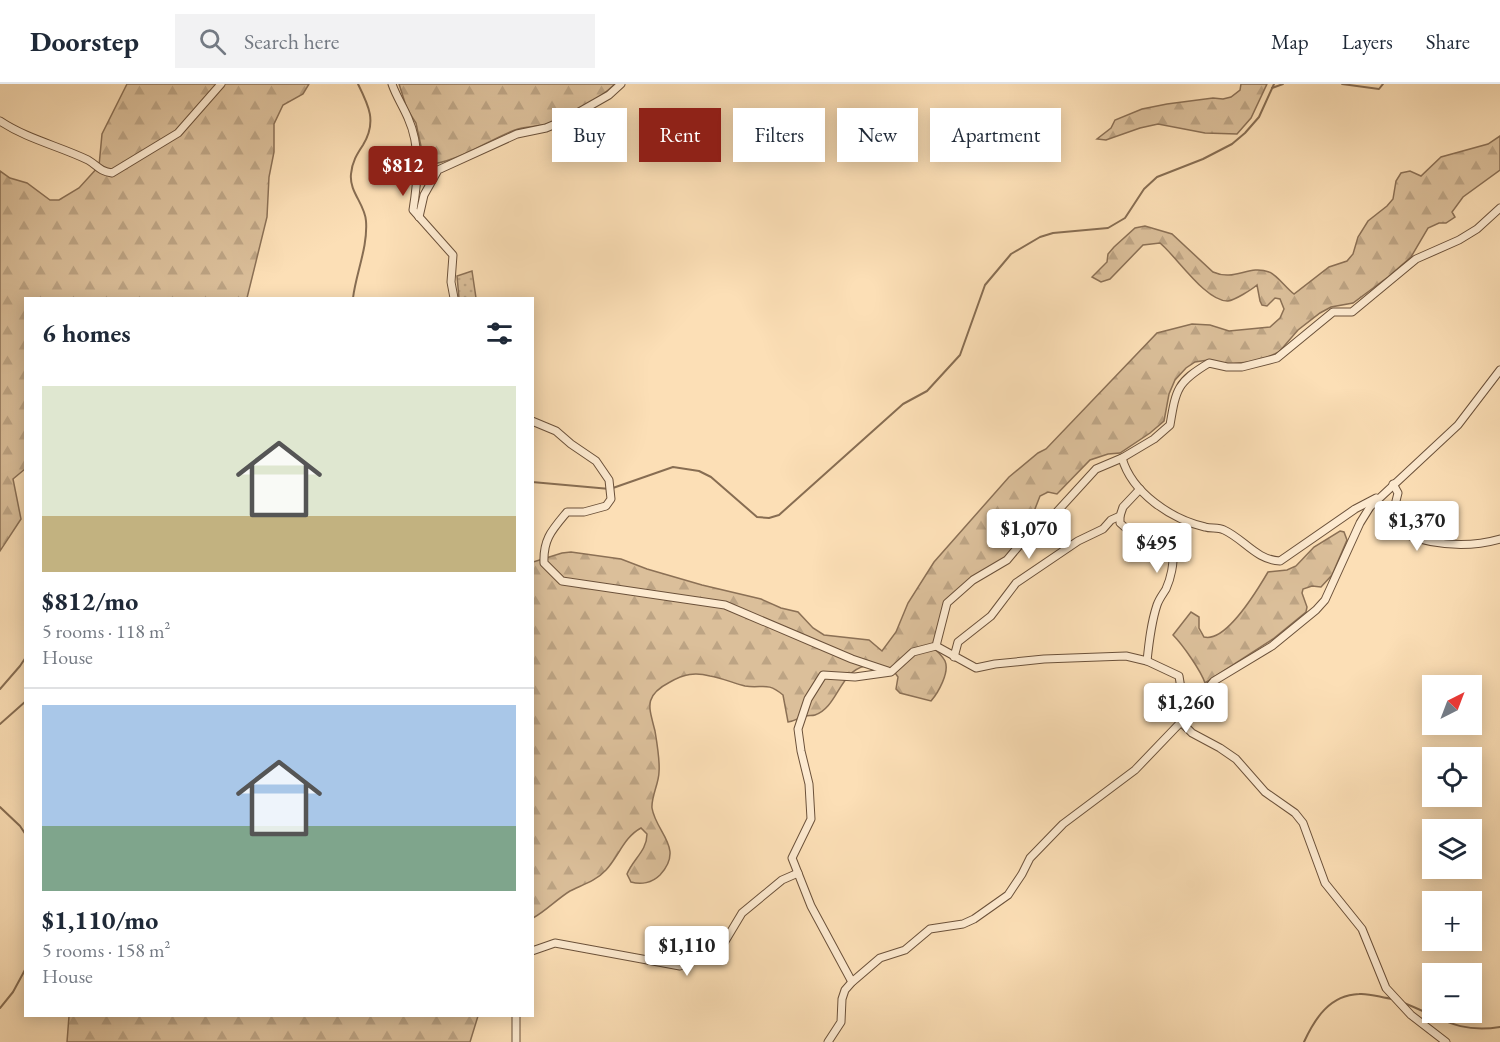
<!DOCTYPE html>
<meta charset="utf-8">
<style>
:root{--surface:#fff;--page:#f2f2f3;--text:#1f2937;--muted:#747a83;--line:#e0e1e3;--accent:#8f2418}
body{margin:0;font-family:"EB Garamond",serif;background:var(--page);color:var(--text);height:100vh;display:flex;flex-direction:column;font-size:22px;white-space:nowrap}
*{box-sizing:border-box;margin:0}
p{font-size:20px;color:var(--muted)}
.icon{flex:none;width:33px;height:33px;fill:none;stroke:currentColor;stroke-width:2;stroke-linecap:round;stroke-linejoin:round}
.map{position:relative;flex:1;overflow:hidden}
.drawer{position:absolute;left:24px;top:213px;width:510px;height:720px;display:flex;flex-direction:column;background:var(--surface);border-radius:0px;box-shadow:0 3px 15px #0003}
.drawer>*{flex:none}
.top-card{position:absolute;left:552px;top:24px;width:570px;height:54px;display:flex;gap:12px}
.needle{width:39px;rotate:42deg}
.tools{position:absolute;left:1422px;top:591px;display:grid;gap:12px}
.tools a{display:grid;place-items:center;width:60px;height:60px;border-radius:0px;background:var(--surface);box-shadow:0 3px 15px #0003;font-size:30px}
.price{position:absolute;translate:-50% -51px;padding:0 14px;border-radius:6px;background:#fff;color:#222;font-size:20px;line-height:39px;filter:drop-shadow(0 2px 3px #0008)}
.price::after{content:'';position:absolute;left:50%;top:36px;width:18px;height:14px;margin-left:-9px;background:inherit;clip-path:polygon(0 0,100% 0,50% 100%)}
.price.selected{background:var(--accent);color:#fff}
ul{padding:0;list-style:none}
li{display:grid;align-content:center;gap:12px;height:318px;padding:0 18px}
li+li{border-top:2px solid var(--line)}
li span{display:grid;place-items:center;height:186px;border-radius:0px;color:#555}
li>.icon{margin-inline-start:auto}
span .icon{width:108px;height:108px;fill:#fffc;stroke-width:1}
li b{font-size:26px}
h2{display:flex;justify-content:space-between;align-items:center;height:72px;padding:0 18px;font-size:26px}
.chip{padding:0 21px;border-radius:0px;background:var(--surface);box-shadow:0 3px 15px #0003;font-size:21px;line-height:54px}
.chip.selected{background:var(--accent);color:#fff}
header{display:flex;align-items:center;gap:36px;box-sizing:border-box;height:84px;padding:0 30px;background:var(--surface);border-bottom:2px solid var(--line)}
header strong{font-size:28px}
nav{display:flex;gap:33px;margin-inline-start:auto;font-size:21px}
.search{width:420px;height:54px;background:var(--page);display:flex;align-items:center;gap:15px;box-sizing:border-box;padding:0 21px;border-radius:0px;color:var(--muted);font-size:22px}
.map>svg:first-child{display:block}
.grass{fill:url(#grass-dots);stroke:#8b7055;stroke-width:1.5}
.forest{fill:url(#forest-firs);stroke:#8b7055;stroke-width:1.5}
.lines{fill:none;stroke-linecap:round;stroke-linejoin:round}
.stream{stroke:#876d52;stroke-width:2}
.minor-casing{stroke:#6b513a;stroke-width:9}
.minor{stroke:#fdead0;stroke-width:7}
</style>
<header>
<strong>Doorstep</strong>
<div class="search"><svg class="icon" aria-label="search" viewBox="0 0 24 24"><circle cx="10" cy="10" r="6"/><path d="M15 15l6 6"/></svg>Search here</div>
<nav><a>Map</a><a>Layers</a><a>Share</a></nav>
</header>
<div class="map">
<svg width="1500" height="958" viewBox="0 0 1500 958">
<defs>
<pattern id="grass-dots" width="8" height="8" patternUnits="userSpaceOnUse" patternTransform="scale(1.5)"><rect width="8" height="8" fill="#dbbf9a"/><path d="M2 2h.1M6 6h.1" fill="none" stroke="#bda484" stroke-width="1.8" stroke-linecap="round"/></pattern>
<pattern id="forest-firs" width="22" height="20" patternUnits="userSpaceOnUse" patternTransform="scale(1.5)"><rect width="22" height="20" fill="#dbbf9a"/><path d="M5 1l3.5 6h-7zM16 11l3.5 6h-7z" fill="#bda484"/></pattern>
</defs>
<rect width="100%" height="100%" fill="#fcdfb6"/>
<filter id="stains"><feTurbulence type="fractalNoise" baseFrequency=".00333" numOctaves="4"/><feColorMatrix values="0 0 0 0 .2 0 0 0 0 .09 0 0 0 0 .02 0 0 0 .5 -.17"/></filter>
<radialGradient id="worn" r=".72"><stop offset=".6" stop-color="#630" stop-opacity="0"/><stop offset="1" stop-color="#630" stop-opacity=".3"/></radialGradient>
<path class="grass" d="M 472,187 L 476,214 L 459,214 L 457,192 Z"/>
<g class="forest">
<path d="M 127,0 L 309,0 L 303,10 L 283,21 L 274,40 L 274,68 L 269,93 L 267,133 L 247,214 L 26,214 L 25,385 L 13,395 L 21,435 L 0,467 L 0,87 L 10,94 L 27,99 L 50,116 L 59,116 L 79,104 L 99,82 L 102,50 Z"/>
<path d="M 399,0 L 615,0 C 599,16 568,32 547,40 C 537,43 525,42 515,46 C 486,57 457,79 425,81 L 416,39 L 407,25 Z"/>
<path d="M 1241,0 L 1267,0 L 1251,34 L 1237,50 L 1205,49 L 1158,40 L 1140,44 L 1106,56 L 1097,55 L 1111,44 L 1115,36 L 1142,25 L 1167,20 L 1213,14 L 1223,15 L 1231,13 L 1240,6 Z"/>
<path d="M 1500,52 L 1500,86 L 1463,113 L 1452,128 L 1455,133 L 1446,139 L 1439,139 L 1428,144 L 1411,173 L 1388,193 L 1353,219 L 1331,223 L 1320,229 L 1298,246 L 1279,268 L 1259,277 L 1229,280 L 1208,276 L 1195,278 L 1186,284 L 1175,296 L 1169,310 L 1164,337 L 1150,349 L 1120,369 L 1108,370 L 1090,376 L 1057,410 L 1048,408 L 1040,412 L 1033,430 L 1026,436 C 1017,436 1011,438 1004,445 L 1006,450 L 1018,456 L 1005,475 L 946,519 L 940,534 L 936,566 C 939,569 943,573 945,577 C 950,588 938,609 931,617 L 900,609 L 896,605 L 898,593 L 893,586 C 885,584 873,580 865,582 C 839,588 838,623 815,631 C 812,632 808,631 805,632 C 798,634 795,637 788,638 L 783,611 C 766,597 763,605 745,602 C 733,599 722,594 710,592 C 695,588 684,590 670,598 C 643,612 649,623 655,647 C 657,659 660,676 659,688 C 659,699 651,713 652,724 C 656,749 685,764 660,791 C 652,799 641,801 631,798 L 627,790 C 633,775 647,767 647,750 L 641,744 C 624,753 619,772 606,786 C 596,797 582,801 570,807 C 557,815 546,827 533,834 L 533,478 L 562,469 L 571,468 L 621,475 L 647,485 L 702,501 L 761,515 L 781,524 L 798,528 L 813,544 L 824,551 L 869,556 L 882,567 L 896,548 L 908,519 L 934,478 L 1009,393 L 1038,369 L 1046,365 L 1157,249 L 1192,240 L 1210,241 L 1229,247 L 1270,243 L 1280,234 L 1284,225 L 1280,215 L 1275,214 L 1267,222 L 1262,221 L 1260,217 L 1257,201 C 1251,206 1235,216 1228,217 C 1206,218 1176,172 1160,159 L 1143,161 L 1110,195 L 1101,198 L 1092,193 L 1107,178 L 1108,170 L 1114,163 L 1135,144 L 1145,142 L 1172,150 L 1213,188 C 1235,198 1249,180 1269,188 C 1276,190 1286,204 1294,210 L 1329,183 L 1347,177 L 1353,170 L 1358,153 L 1368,137 L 1387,122 L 1393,115 L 1396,97 L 1401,89 L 1410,87 L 1421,92 L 1441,73 L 1488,60 Z"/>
<path d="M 1340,447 L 1344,448 L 1347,456 L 1332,491 L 1321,503 L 1312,502 L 1303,505 L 1302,509 L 1307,523 L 1306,528 L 1273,555 L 1205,599 C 1201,587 1183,561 1173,551 L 1191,528 L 1199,533 L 1199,544 L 1204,553 C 1226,559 1258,505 1268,488 L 1287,486 L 1296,482 L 1314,463 Z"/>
<path d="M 69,932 L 478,932 L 470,958 L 67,958 Z"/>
</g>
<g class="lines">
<g class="stream">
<path d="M 1342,0 L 1379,5 L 1383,0"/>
<path d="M 1272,4 L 1283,0"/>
<path d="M 353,214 C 356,189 368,163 366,137 C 365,120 349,108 351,90 C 352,78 357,70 363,61 C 377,38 369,22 358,0"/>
<path d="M 532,398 L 610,405 L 673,383 L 699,387 L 711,393 L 757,433 L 769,434 L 779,431 L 903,320 L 927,307 L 960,271 L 985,201 L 1011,170 L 1040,153 L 1053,149 L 1108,144 L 1125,134 L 1144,105 L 1157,93 L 1203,75 L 1232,60 L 1245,49 L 1259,33 L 1274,0"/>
<path d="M 0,605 L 20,582 L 26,573"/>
<path d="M 0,640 L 26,617"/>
<path d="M 0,723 L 20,742 L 26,751"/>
<path d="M 1404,919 C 1440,933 1458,950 1500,943"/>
<path d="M 0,924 L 13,908 L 26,884"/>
<path d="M 1304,958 C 1315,934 1330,911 1359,910 C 1370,909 1382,914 1393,915"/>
</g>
<g class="minor-casing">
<g id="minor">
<path d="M 392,0 C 396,12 403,22 408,34 C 421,63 418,95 413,126 L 453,171 L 451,198 L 454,214"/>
<path d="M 0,37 C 27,55 59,62 88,76 C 98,82 99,87 112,89 L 178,49 L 221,0"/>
<path d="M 419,133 L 424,111 L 438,86 L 517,50 L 546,44 L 565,36 L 609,11 L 621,0"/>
<path d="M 532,337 L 556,347 L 571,360 L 596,377 L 609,396 L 611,415 L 606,422 L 584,428 L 567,428 C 552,446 543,455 544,479 L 562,497 L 725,521 L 852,575 L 888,587"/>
<path d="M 1122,374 C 1132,409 1171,435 1205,443 C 1211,445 1218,443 1224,446 C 1244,455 1256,476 1280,477 L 1355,425 L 1376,414"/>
<path d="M 1393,400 L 1398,409 L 1391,437 L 1392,444 C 1424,461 1465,465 1500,455"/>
<path d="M 1120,432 L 1120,439 L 1137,454 L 1173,468 C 1174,479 1171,494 1166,505 C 1163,510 1159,515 1157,521 C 1151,539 1149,558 1147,577"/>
<path d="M 936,562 L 976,584 L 995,580 L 1044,575 L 1126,572 L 1147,577 L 1179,592 L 1183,617 L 1181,638 L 1192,649 L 1220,664 L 1236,675 L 1265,708 L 1295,729 L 1303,739 L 1325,799 L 1362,845 L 1386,904 L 1411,931 L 1446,958"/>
<path d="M 954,573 L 958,558 L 991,532 L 1016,499 L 1078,457 L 1103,445 L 1111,436 L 1120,432 L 1123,423 L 1140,405"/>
<path d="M 532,867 L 555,859 L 680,882 L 721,864 L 742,829 L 782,796 L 798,789"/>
<path d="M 852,898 L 811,822 L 792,774 L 811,735 L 809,700 L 801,667 L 798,645 L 808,615 L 823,591 L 855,593 L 891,588 L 913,568 L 936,562 L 947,519 L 973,496 L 1007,476 L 1023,457 L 1040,457 L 1053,432 L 1096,385 L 1122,374 L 1154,355 L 1170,341 C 1176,305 1177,298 1209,279 L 1227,283 L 1242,283 L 1277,274 L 1333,228 L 1352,228 L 1416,175 L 1459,156 L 1477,145 L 1500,124"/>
<path d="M 516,958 L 516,932"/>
<path d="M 828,958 L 841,938 L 842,915 L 845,906 L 852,898 L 880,874 L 905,866 L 930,845 L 963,840 L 974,835 L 1008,811 L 1022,790 L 1030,774 L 1063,740 L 1135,686 L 1181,638 L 1214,597 L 1272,562 L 1316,526 L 1325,516 L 1360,439 L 1370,423 L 1458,341 L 1500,286"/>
</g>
</g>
<use href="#minor" class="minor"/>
</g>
<rect width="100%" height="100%" filter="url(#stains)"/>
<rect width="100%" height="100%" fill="url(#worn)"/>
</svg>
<div class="tools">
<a><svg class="needle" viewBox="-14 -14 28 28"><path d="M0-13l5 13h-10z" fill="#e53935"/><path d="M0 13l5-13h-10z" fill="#747a83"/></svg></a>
<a><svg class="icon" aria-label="locate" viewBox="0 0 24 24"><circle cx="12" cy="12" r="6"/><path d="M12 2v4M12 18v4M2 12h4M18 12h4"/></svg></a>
<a><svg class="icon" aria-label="layers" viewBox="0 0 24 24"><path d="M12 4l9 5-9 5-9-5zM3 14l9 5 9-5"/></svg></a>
<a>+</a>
<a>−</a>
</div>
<b class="price selected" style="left:403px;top:113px">$812</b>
<b class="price" style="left:1417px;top:468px">$1,370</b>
<b class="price" style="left:1029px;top:476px">$1,070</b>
<b class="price" style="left:1157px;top:490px">$495</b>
<b class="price" style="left:1186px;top:650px">$1,260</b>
<b class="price" style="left:687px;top:893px">$1,110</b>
<div class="top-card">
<a class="chip">Buy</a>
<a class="chip selected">Rent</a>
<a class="chip">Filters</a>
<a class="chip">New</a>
<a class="chip">Apartment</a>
</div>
<section class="drawer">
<h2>6 homes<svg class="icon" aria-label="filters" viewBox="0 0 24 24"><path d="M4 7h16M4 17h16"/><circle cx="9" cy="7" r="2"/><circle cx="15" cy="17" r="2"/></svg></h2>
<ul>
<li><span style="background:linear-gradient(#dfe7d0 70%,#c2b280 0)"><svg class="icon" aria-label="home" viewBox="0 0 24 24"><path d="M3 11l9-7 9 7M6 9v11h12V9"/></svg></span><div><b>$812/mo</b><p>5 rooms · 118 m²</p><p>House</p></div></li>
<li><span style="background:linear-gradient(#a9c7e8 65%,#7fa58c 0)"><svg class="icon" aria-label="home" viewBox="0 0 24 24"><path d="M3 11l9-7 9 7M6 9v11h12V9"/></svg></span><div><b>$1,110/mo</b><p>5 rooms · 158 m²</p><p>House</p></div></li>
</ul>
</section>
</div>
